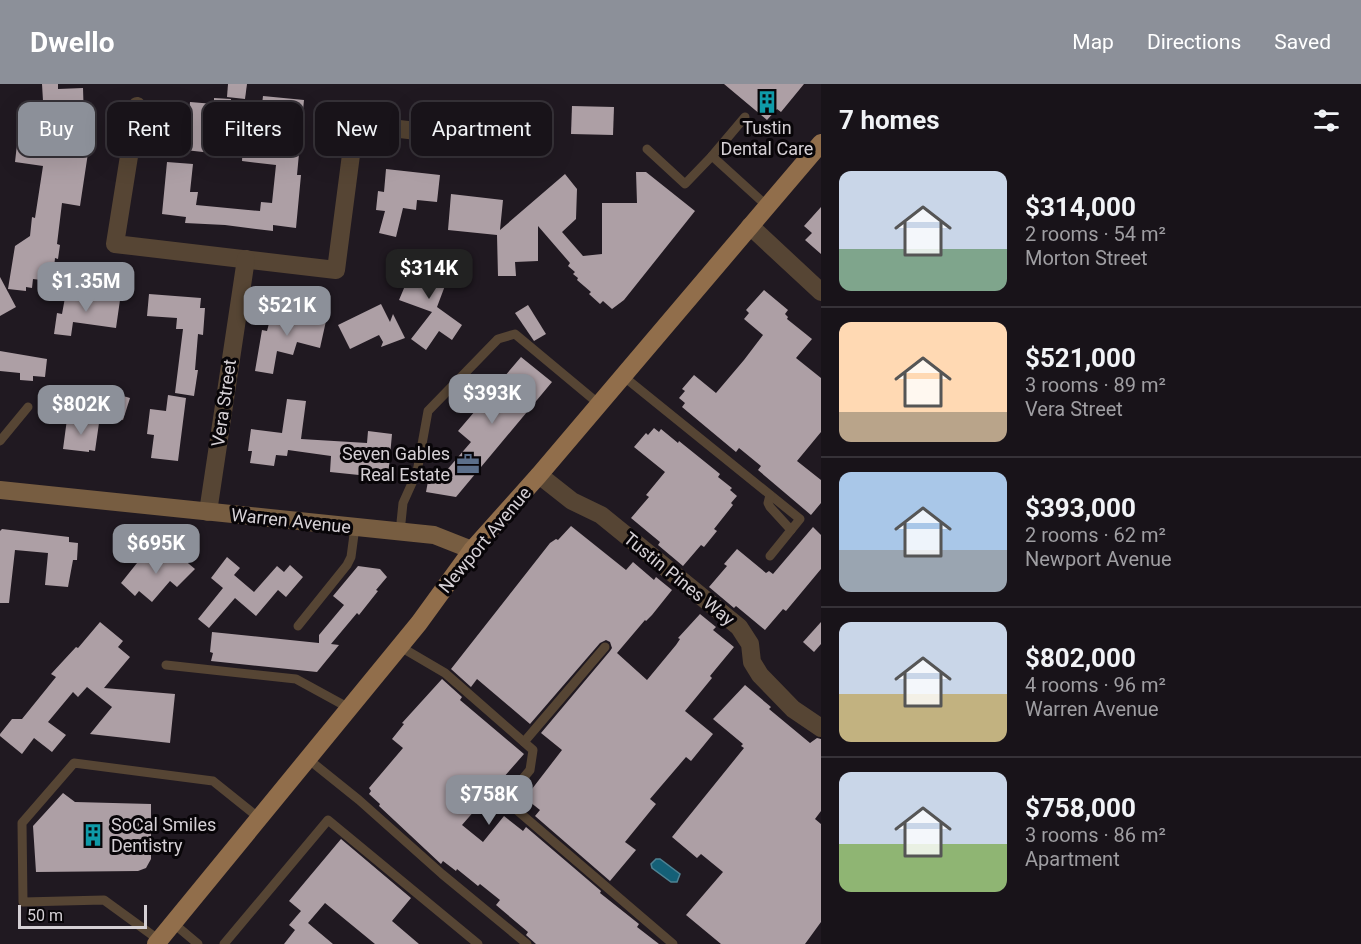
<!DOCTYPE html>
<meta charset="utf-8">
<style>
:root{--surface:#181319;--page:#211c22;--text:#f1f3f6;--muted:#9f9ea2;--line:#363238;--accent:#8c9099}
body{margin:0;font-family:Roboto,sans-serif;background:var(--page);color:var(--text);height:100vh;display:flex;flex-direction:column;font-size:22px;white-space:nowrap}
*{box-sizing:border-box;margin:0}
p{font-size:20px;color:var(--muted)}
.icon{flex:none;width:33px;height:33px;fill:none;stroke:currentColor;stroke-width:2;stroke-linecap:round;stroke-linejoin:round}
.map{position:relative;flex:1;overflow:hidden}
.sheet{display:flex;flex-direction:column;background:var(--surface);width:540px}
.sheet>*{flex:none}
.top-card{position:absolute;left:18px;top:18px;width:570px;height:54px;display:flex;gap:12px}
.scale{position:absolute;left:18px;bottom:15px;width:129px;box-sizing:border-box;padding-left:6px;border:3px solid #d5d0d5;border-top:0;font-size:16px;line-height:21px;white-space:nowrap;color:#d5d0d5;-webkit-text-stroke:4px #080508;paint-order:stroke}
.price{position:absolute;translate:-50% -51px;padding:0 14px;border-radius:12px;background:var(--accent);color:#fff;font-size:20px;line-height:39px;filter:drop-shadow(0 2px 3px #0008)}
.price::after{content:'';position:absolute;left:50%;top:36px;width:18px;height:14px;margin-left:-9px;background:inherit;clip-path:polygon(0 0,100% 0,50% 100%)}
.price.current{background:#222;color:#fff}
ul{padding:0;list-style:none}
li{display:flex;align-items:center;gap:18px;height:150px;padding:0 18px}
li+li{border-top:2px solid var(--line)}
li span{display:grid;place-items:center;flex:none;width:168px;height:120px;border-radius:12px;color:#555}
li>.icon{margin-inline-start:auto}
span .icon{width:72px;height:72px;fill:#fffc;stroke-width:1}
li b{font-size:26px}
h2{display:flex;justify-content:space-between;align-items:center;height:72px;padding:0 18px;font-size:26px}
.pill{padding:0 21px;border-radius:12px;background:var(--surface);box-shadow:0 6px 24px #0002,0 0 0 2px var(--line);font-size:21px;line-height:54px}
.pill.current{background:var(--accent);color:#fff}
header{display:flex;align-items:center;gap:36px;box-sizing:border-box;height:84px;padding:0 30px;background:var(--accent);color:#fff}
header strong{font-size:28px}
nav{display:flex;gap:33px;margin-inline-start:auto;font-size:21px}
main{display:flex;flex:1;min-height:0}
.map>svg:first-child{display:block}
.water{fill:#146077;stroke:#4e8293;stroke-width:1.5}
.building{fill:#ad9fa5}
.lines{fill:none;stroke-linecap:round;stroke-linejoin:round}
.lane{stroke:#564534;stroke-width:9}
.street{stroke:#564534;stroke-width:18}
.secondary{stroke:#775d41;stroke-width:18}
.primary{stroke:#916e4b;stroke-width:18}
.labels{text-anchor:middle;stroke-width:6;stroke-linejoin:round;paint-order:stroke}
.poi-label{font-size:18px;fill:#d5d0d5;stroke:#080508}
.street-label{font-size:18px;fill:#d5d0d5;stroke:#080508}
</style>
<header>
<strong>Dwello</strong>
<nav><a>Map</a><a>Directions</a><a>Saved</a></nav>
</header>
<main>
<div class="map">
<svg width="821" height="860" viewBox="0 0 821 860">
<rect width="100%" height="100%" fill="#201921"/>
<path class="water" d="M 656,775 L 660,775 L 680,790 L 677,798 L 671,798 L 652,784 L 651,780 Z"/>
<g class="building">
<path d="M 42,0 L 58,0 L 58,5 L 83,4 L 85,68 L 88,69 L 80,122 L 62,119 L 57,160 L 60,161 L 58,175 L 55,174 L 54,185 L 43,184 L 41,196 L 33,195 L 32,204 L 26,203 L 26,207 L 8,205 L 15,162 L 30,152 L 32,133 L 35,134 L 43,82 L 15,78 L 17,60 L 57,65 L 56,34 L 44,34 Z"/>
<path d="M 228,0 L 247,0 L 245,15 L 227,13 Z"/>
<path d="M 724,0 L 804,0 L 781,28 L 777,25 L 767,36 Z"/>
<path d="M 263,12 L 304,16 L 297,91 L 301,91 L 296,144 L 273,141 L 273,147 L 225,141 L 185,139 L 186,133 L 162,130 L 167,78 L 193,80 L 190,108 L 198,108 L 196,121 L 260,127 L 261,118 L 272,119 L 276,81 L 242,77 L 243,59 L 261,61 L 264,29 L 261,29 Z"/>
<path d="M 214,14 L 231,15 L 230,31 L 216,30 L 212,69 L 185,66 L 190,18 L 214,20 Z"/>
<path d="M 572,22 L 614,23 L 613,51 L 571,50 Z"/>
<path d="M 386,85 L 440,91 L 437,118 L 417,116 L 416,126 L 403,124 L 396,153 L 379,149 L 385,127 L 376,126 L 378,107 L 384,108 Z"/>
<path d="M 636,88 L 646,88 L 695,127 L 624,216 L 612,225 L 603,217 L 600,220 L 589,210 L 591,208 L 577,196 L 578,194 L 573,190 L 575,188 L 568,182 L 570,179 L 538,142 L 538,177 L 515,178 L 516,192 L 498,192 L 497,151 L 448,146 L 451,110 L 503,116 L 500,146 L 565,90 L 577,105 L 576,135 L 562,148 L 583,172 L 602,170 L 602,119 L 637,119 Z"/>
<path d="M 821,123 L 821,170 L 805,156 L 812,149 L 804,142 Z"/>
<path d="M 418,171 L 452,183 L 437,223 L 462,241 L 452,256 L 439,247 L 426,266 L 411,255 L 432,228 L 399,216 Z"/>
<path d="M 0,193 L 16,223 L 0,232 Z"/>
<path d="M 764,206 L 788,226 L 785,230 L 788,233 L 787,235 L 812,255 L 796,274 L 821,294 L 821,348 L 797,377 L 821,396 L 821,419 L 811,431 L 758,386 L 761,382 L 739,364 L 736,368 L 682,323 L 685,319 L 679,314 L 685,307 L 682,305 L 694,291 L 716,309 L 744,276 L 763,251 L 744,235 L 749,229 L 746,226 Z"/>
<path d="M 66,208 L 120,216 L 116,244 L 73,238 L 71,252 L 54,250 L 57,229 L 62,230 Z"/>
<path d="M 149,210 L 201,214 L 200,224 L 205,224 L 203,251 L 198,250 L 195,286 L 198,286 L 194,312 L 175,309 L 183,245 L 176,245 L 177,234 L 147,232 Z"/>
<path d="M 381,220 L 390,238 L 393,230 L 405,254 L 381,263 L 383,258 L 379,251 L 350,265 L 338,241 Z"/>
<path d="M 528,221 L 546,250 L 534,257 L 515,229 Z"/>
<path d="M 273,224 L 326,237 L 320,264 L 297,258 L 293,271 L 277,267 L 273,290 L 255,287 L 262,246 L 267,247 Z"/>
<path d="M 0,267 L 47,275 L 45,293 L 33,292 L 33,297 L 20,296 L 20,289 L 0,287 Z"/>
<path d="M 521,273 L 552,298 L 456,413 L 426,408 L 429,392 L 440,394 L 471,358 L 458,347 Z"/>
<path d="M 113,309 L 130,314 L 123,336 L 106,331 Z"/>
<path d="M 168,311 L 186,314 L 178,377 L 151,374 L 154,351 L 147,350 L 150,325 L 166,327 Z"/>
<path d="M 287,315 L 306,317 L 301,355 L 367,359 L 368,347 L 392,350 L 388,394 L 330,388 L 331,372 L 288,366 L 287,372 L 276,371 L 274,382 L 250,379 L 252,367 L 248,367 L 251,345 L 282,349 Z"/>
<path d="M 67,335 L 99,339 L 95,367 L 89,366 L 89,368 L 63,365 Z"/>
<path d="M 654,344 L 659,348 L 661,345 L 678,359 L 679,357 L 720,390 L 718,393 L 732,404 L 730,406 L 737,412 L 731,419 L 733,421 L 714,445 L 717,447 L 704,463 L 701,461 L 683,482 L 658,461 L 660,458 L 631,434 L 649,413 L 646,411 L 665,388 L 634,363 L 646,349 L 648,351 Z"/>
<path d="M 571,442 L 626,486 L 633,478 L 654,496 L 656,493 L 672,506 L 652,531 L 646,537 L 645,536 L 617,569 L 647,596 L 676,561 L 680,555 L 678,554 L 700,530 L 716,543 L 713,546 L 734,563 L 710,592 L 712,594 L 685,627 L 713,650 L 691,677 L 686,673 L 650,715 L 656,720 L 625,758 L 636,766 L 610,797 L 535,732 L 540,726 L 525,714 L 562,666 L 541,649 L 610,567 L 612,564 L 610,558 L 606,556 L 600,559 L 530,640 L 477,595 L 471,603 L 451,585 L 550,459 L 556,455 L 558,456 Z"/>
<path d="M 813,443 L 821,451 L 821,485 L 786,527 L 783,525 L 765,546 L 736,522 L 734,524 L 709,503 L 727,482 L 724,480 L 737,465 L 766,489 L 769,487 L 773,490 Z"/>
<path d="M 2,445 L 69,453 L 69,458 L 78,459 L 77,476 L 73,476 L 68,503 L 45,501 L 48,469 L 15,466 L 9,519 L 0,519 L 0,447 Z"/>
<path d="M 149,464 L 167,479 L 176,469 L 195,485 L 177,503 L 170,497 L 152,518 L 139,507 L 135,512 L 121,499 Z"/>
<path d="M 227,473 L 240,484 L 234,491 L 254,508 L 277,482 L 284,488 L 290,481 L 303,493 L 286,513 L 278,506 L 256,532 L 235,514 L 209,544 L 198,535 L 223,504 L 211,494 Z"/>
<path d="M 358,482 L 380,485 L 387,493 L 376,506 L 378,507 L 359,531 L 357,529 L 331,560 L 339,561 L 317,588 L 211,577 L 213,569 L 210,568 L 212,548 L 319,559 L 319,551 L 344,521 L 333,512 Z"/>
<path d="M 100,538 L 123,557 L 118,563 L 130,573 L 104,604 L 175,610 L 170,659 L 90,650 L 112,623 L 87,603 L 78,613 L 73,608 L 48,638 L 66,651 L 52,668 L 34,654 L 22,670 L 0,652 L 0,650 L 12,635 L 22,635 L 56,593 L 51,590 L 76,563 L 78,564 Z"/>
<path d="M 821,538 L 821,560 L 814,568 L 803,558 Z"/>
<path d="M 442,595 L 462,613 L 460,616 L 524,670 L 462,741 L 483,758 L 504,732 L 523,747 L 526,743 L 601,807 L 600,809 L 639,840 L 637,843 L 659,860 L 536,860 L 526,851 L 528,848 L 496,821 L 500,816 L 480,800 L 478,802 L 457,785 L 456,787 L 443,777 L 441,780 L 379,722 L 380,720 L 369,710 L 371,707 L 369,704 L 403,664 L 392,655 L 404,640 L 402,639 Z"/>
<path d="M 745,601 L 771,623 L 769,625 L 810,659 L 817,654 L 821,655 L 821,727 L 815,735 L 821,740 L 821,838 L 805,860 L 721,860 L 686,831 L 723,788 L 701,770 L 697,774 L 672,753 L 744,664 L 741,662 L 743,660 L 713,635 Z"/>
<path d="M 63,709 L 75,718 L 151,720 L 151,775 L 146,784 L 138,787 L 36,788 L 33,742 Z"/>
<path d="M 341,755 L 411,814 L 392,837 L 419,860 L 375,860 L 325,819 L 308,839 L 333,860 L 284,860 L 295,846 L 289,841 L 301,827 L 289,817 Z"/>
</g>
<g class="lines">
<g class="lane">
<path d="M 745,33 L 712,72 L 767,122"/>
<path d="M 647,65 L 685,100 L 712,72"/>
<path d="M 623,292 L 800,435 L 770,472"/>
<path d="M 0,357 L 28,323"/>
<path d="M 770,411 L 768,419 L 770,423 L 791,446"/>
<path d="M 400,448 L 403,419 L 417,388 L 428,327 L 498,255 L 515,250 L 599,320"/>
<path d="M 298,542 L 347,481 L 351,473 L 355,443"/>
<path d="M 399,562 L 445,589 L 533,666 L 530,686 L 505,716 L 673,860"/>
<path d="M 166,581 L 296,595 L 349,624"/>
<path d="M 524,658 L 605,563"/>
<path d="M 308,675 L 359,716 L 442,790 L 527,860"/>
<path d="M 173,839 L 198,860"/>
<path d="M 159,856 L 104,816 L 23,818 L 22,739 L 74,679 L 213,697 L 259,734"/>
<path d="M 224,860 L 328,736 L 478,860"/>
</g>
<g class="street">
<path d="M 137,22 L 115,160 L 336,186 L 355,40 L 515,58"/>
<path d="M 750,142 L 821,208"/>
<path d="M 539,391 L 572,417 L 601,431 L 739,543 L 750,560 L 752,578 L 760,591 L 793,625 L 821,644"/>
<path d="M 208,428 L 246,175"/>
</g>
<path class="secondary" d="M 0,406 L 434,451 L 472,466"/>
<path class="primary" d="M 156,860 L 419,539 L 472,466 L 539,391 L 821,59"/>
</g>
<defs>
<g id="building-bare" transform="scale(1.8)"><path d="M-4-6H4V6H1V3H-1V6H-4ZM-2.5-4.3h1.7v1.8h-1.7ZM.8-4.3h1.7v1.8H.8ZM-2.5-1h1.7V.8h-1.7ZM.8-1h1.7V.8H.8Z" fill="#0f9aa8" stroke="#080508" stroke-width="2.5" paint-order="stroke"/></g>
<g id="office-bare" transform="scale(1.8)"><path d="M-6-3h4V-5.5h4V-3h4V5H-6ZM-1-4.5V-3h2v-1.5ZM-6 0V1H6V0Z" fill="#5c6f8a" stroke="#080508" stroke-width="2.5" paint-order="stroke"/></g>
</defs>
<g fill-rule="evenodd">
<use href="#building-bare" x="767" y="18"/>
<use href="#office-bare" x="468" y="380"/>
<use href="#building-bare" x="93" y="751"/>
</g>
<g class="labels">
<g class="poi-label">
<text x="767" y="50">Tustin<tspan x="767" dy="21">Dental Care</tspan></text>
<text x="450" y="376" text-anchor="end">Seven Gables<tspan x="450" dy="21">Real Estate</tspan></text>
<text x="111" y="747" text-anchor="start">SoCal Smiles<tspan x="111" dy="21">Dentistry</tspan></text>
</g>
<g class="street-label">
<text transform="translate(224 319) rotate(-82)" y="6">Vera Street</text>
<text transform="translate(291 437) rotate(6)" y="6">Warren Avenue</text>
<text transform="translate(485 456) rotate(-50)" y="6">Newport Avenue</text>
<text transform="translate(679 495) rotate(39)" y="6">Tustin Pines Way</text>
</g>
</g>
</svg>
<div class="scale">50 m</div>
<b class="price current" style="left:429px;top:216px">$314K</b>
<b class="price" style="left:86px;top:229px">$1.35M</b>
<b class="price" style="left:287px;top:253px">$521K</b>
<b class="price" style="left:492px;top:341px">$393K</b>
<b class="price" style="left:81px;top:352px">$802K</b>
<b class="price" style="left:156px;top:491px">$695K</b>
<b class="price" style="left:489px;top:742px">$758K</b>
<div class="top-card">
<a class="pill current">Buy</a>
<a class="pill">Rent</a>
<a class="pill">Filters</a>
<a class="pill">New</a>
<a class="pill">Apartment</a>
</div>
</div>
<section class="sheet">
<h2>7 homes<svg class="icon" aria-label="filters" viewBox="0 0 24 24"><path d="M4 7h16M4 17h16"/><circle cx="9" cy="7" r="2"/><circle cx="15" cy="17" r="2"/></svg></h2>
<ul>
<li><span style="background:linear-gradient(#c9d6e8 65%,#7fa58c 0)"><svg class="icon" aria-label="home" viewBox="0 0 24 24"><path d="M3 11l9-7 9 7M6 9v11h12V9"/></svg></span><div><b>$314,000</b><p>2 rooms · 54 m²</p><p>Morton Street</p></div></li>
<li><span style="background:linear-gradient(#ffd9b3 75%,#b9a48a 0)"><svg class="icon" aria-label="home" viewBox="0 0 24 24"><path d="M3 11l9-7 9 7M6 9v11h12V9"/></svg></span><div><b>$521,000</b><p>3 rooms · 89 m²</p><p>Vera Street</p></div></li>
<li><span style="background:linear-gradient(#a9c7e8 65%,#9aa5b1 0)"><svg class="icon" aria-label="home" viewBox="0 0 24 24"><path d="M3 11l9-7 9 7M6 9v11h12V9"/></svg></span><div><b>$393,000</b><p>2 rooms · 62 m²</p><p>Newport Avenue</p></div></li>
<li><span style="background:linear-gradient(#c9d6e8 60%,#c2b280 0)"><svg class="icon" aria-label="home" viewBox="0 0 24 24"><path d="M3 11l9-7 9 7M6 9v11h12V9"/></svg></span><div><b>$802,000</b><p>4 rooms · 96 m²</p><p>Warren Avenue</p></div></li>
<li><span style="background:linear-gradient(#c9d6e8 60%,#8fb573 0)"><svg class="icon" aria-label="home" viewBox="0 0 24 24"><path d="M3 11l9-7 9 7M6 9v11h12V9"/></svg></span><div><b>$758,000</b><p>3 rooms · 86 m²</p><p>Apartment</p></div></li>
</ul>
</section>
</main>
